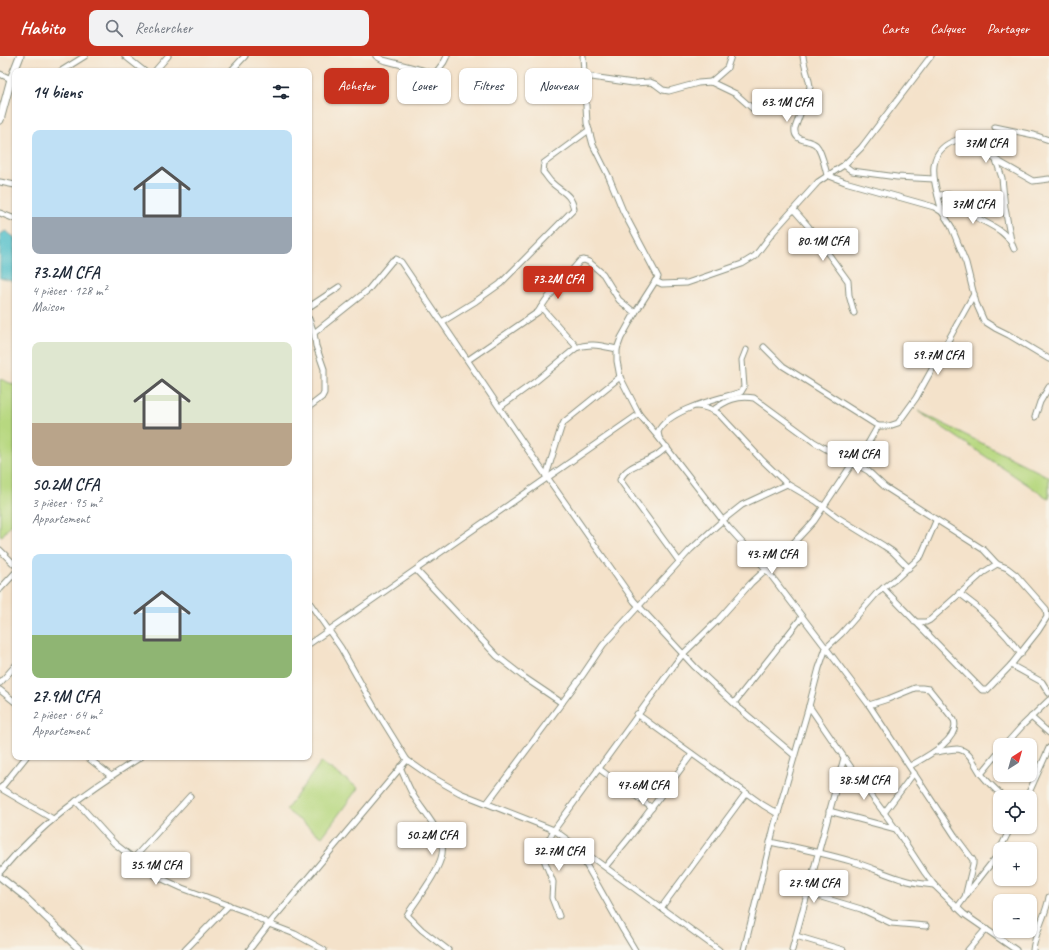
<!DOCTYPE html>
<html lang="fr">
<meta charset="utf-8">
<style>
:root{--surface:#fff;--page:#f2f2f3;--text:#1f2937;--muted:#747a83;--accent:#c8321e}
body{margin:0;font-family:Caveat,sans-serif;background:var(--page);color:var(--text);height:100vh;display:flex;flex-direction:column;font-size:15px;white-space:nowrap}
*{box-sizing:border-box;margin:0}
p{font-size:13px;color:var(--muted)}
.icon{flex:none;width:22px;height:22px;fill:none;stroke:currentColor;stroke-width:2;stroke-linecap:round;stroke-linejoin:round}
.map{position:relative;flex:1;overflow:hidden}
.details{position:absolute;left:12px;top:12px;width:300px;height:692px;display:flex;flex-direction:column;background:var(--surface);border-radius:8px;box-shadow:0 1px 3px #0004}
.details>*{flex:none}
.top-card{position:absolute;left:324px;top:12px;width:380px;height:36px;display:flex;gap:8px}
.needle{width:26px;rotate:37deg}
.controls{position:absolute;left:993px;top:682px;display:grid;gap:8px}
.controls a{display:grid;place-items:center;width:44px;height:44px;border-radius:8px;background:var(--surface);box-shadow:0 1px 3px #0004;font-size:20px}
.price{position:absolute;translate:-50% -34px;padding:0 9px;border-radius:4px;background:#fff;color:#222;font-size:13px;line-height:26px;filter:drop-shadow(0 1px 2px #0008)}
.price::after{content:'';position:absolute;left:50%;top:24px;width:12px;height:9px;margin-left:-6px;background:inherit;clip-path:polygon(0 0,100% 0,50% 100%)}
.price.selected{background:var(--accent);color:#fff}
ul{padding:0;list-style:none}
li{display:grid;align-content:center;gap:8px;height:212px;padding:0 20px}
li span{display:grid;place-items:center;height:124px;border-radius:8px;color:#555}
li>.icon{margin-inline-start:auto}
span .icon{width:72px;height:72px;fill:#fffc;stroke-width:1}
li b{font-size:17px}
h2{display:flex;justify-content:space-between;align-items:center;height:48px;padding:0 20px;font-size:17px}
.pill{padding:0 14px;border-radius:8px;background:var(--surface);box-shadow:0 1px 3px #0004;font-size:14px;line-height:36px}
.pill.selected{background:var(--accent);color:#fff}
header{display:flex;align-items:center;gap:24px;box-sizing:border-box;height:56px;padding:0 20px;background:var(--accent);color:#fff}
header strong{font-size:19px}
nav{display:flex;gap:22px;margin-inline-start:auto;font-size:14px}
.search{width:280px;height:36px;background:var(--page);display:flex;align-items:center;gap:10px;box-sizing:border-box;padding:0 14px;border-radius:8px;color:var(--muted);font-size:15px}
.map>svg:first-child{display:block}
.green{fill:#b7d880;stroke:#6b8a5a}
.water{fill:#53c0ca;stroke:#397e7f}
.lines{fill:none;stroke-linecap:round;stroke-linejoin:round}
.minor-casing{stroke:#8a907f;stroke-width:7}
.tertiary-casing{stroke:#8a907f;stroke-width:8}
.secondary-casing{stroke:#8a907f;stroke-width:9}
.minor{stroke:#fff;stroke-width:5}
.tertiary{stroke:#fff;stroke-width:6}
.secondary{stroke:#fff;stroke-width:7}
</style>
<header>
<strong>Habito</strong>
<div class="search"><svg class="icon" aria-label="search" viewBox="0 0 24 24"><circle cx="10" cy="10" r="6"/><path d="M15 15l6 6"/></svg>Rechercher</div>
<nav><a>Carte</a><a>Calques</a><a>Partager</a></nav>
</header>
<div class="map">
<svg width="1049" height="894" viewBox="0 0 1049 894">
<rect width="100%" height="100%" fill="#f7f3e8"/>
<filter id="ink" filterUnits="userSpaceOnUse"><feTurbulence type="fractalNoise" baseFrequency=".025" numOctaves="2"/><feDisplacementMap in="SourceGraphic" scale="8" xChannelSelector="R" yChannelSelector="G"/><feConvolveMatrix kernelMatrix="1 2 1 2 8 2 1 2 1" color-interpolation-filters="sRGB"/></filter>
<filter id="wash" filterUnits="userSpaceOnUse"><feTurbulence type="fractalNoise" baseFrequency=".012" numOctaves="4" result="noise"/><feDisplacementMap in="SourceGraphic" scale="16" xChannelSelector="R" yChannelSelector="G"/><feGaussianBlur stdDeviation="0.9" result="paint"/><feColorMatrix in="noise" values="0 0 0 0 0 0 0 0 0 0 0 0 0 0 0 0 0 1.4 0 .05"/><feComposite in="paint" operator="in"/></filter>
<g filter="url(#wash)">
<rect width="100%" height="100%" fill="#f4e2ca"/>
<g class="green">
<path d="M 0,323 L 15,329 L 15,463 L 2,480 L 0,479 Z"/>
<path d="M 918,355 L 1049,421 L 1049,443 Z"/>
<path d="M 321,706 L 358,732 L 322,781 L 286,754 Z"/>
</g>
<path class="water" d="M 6,175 L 15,182 L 15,226 L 0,222 L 0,178 Z"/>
</g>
<g filter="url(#ink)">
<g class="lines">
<g class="minor-casing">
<g id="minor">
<path d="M 125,0 L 144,15"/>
<path d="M 376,0 L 383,4 L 422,14 L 434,19 L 444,6 L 447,0"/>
<path d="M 583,0 L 587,67 L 593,89 L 609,121 L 623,155 L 658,221 L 635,257 L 621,282 L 617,293 L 617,305 L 620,321 L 639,358 L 659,382 L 728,471 L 766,513 L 826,592 L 819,612 L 809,650 L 774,771 L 744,894"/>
<path d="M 803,0 C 804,11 809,20 810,31 L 795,72 C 793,87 809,82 816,89 C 822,95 825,112 827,119 L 845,126 L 934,151 L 942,156 L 951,170 L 966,207 L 976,247 L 984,265 L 995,272 L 1009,279 L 1049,303"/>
<path d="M 61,15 L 85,0"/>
<path d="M 155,15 L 168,0"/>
<path d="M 231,15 L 245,0"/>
<path d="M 0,18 L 11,23"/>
<path d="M 585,20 L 633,27 L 650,26 L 655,28 L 663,34 L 669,35 L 698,27 L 711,26 L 736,38 L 753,53"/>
<path d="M 711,26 L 727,12 L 731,0"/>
<path d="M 995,71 L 1034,79 L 1049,84"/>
<path d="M 996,104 L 1002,122 L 1005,152 L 1011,185"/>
<path d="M 844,109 L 852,115 L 897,121 L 934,123"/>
<path d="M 0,126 L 15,129"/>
<path d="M 938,139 C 941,139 947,138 950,139 C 958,142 962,151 968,156 C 984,168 1007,172 1014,193"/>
<path d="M 794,154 L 808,170 L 848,225 L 849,239 L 854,257"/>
<path d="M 942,156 C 935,127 921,94 960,83 L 973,88 L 996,104 L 1033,125 L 1049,123"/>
<path d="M 0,157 L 15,163"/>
<path d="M 655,225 L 662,228 L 687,227 L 742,208 L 755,200 L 774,175 L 818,126 L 844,109 L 861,92 L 931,0"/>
<path d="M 309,251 L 339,231"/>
<path d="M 541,251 L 575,289 L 576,292"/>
<path d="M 309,263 L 314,277 L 368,234 L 392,205 L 396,203 L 401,206 L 528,394 L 634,545 L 695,611 L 740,653 L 794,699"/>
<path d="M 442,266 L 476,245 L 500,228 L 574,153 C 571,137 561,136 551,126 C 548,123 546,119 543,116 L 544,107 L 589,74"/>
<path d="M 468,304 L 538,256 L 546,244 L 580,205 L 584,204 L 589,206 L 603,218 L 619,244 L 635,257"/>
<path d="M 696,350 C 705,350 711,353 719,358 L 761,403 L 787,428 L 816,445 L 837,461 L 884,490 L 893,496 L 909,512"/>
<path d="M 309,351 L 322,341 L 324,337 L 324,313 L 316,290 L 314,277"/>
<path d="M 500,351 L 536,325 L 576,292 C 590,286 602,290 617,293"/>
<path d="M 713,354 C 726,345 737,339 754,342 L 814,386 L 852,408 L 861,411 L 868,415 L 885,431 L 984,494 L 997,508 L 1007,512 L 1016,519 L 1046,553 L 1047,561 L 1038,575 L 1011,609"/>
<path d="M 1035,361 L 1040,346 L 1049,331"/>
<path d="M 878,370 L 889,370 L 898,367 L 916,342 L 974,238"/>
<path d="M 659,381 L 658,376 C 668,353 719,343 741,336 L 744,331 L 742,304 L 746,294"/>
<path d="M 667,391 C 663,394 660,397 657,399 C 645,407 626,409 620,424 L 679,505"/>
<path d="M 546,420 L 561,372 L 564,366 L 620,321"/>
<path d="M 936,465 L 921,500 L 897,522 L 877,537 L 841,578 L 826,592 L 869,649 L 955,780 L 973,804 L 973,808 L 965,841 L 957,852"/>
<path d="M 0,494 L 15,509"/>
<path d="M 416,514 L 497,600 L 525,622 L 562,647"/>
<path d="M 883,532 L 982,634 L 987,634 L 1011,609 L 1042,626 L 1049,637"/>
<path d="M 0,533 L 15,517"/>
<path d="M 959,537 C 983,554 1003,574 1021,598"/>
<path d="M 309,546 L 341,592 L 373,649 L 407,704 L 430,720 L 460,737 L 554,774 L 719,894"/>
<path d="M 915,566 L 926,566 L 930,564 L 984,516 L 997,508"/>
<path d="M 309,588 L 639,358"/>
<path d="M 0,627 L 15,610"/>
<path d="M 0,634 L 15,646"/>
<path d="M 734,647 L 802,561"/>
<path d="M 869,649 L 888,643 L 915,632 L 922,632 L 929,633 L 954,664 C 961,684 924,702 910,710"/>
<path d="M 809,650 L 854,716 L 896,773 L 925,817 L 934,829 L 964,858 L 1016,894"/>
<path d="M 637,658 L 763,749 L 778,758"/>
<path d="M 1031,661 L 1049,677"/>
<path d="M 1005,689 L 1023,669 L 1049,644"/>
<path d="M 936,696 C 943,695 951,693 957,693 C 971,694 975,711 982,719 C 989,728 996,734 1004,741"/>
<path d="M 87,701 L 111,720"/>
<path d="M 400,711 C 404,720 408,730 413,739 C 422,755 446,778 442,798 C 439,816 417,843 407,859 L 422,874 L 448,894"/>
<path d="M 598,712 L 652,752"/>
<path d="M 981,718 L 1000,695"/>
<path d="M 0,732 L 53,763"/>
<path d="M 1,732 L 26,701"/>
<path d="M 1027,741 L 1049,692"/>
<path d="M 76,745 L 114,787 L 156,820 L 182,832 L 247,856 L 269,868 L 295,878 L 324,894"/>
<path d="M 487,747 L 582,620 L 603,589 L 690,494 L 723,464 L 742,449 L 787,428"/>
<path d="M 829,755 L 896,773"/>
<path d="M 884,757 L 914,717"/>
<path d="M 770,786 C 799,792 827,798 854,806 C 870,811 885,818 901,823 C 912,827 923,828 934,829"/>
<path d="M 575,789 L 623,874 L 635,894"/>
<path d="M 1000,793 L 1011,771"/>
<path d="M 133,803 L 190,740"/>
<path d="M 606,810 L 629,782 L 692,698"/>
<path d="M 0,816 C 39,769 90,733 141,701"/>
<path d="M 808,837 L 861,853 L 891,867 L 926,870"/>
<path d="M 967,838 L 997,800 L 1000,793"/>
<path d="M 661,852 L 746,737"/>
<path d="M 559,860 L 552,842 L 553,826 L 543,801 L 542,797 L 554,774 L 675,608 L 683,598 L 718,564 L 751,527 L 786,495 L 814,465 L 852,408 L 866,391 L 878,370 L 783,310 L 764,291"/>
<path d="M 796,880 L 843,894"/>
<path d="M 185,894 L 229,849"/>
<path d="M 249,894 L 269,868 L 407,704"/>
<path d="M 792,894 L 844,702"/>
<path d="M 968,894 L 986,873"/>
<path d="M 1033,894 C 1035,875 1046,860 1049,841"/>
</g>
</g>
<g class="tertiary-casing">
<path id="tertiary" d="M 0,821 L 24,840 L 80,894"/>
</g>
<g class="secondary-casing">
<path id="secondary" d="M 0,64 L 11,23 L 20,0"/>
</g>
<use href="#minor" class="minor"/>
<use href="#tertiary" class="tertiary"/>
<use href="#secondary" class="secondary"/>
</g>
</g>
</svg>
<div class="controls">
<a><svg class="needle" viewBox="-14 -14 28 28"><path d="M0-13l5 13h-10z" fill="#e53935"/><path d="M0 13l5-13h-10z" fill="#747a83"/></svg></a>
<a><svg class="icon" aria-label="locate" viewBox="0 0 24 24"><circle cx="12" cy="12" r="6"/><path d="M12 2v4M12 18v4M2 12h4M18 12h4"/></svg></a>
<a>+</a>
<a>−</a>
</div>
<b class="price" style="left:787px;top:67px">63.1M CFA</b>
<b class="price" style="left:986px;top:108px">37M CFA</b>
<b class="price" style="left:973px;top:169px">37M CFA</b>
<b class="price" style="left:823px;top:206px">80.1M CFA</b>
<b class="price selected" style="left:558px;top:244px">73.2M CFA</b>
<b class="price" style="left:938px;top:320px">59.7M CFA</b>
<b class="price" style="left:858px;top:419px">92M CFA</b>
<b class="price" style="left:772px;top:519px">43.7M CFA</b>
<b class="price" style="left:864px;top:745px">38.5M CFA</b>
<b class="price" style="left:643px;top:750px">47.6M CFA</b>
<b class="price" style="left:432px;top:800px">50.2M CFA</b>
<b class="price" style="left:559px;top:816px">32.7M CFA</b>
<b class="price" style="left:156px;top:830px">35.1M CFA</b>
<b class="price" style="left:814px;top:848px">27.9M CFA</b>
<div class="top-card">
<a class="pill selected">Acheter</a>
<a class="pill">Louer</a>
<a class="pill">Filtres</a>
<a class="pill">Nouveau</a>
</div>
<section class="details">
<h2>14 biens<svg class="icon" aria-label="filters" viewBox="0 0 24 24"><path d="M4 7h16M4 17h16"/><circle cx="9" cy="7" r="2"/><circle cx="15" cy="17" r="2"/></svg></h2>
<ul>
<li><span style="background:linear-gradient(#bfe0f5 70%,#9aa5b1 0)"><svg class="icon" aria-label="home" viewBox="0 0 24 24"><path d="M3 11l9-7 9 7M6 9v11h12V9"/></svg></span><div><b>73.2M CFA</b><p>4 pièces · 128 m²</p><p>Maison</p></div></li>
<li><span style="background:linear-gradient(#dfe7d0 65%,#b9a48a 0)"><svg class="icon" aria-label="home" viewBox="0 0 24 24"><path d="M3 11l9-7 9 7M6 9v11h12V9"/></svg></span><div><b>50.2M CFA</b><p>3 pièces · 95 m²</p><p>Appartement</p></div></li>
<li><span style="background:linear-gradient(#bfe0f5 65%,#8fb573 0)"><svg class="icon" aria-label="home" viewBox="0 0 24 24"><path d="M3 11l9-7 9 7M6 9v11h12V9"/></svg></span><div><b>27.9M CFA</b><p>2 pièces · 64 m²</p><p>Appartement</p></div></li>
</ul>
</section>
</div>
